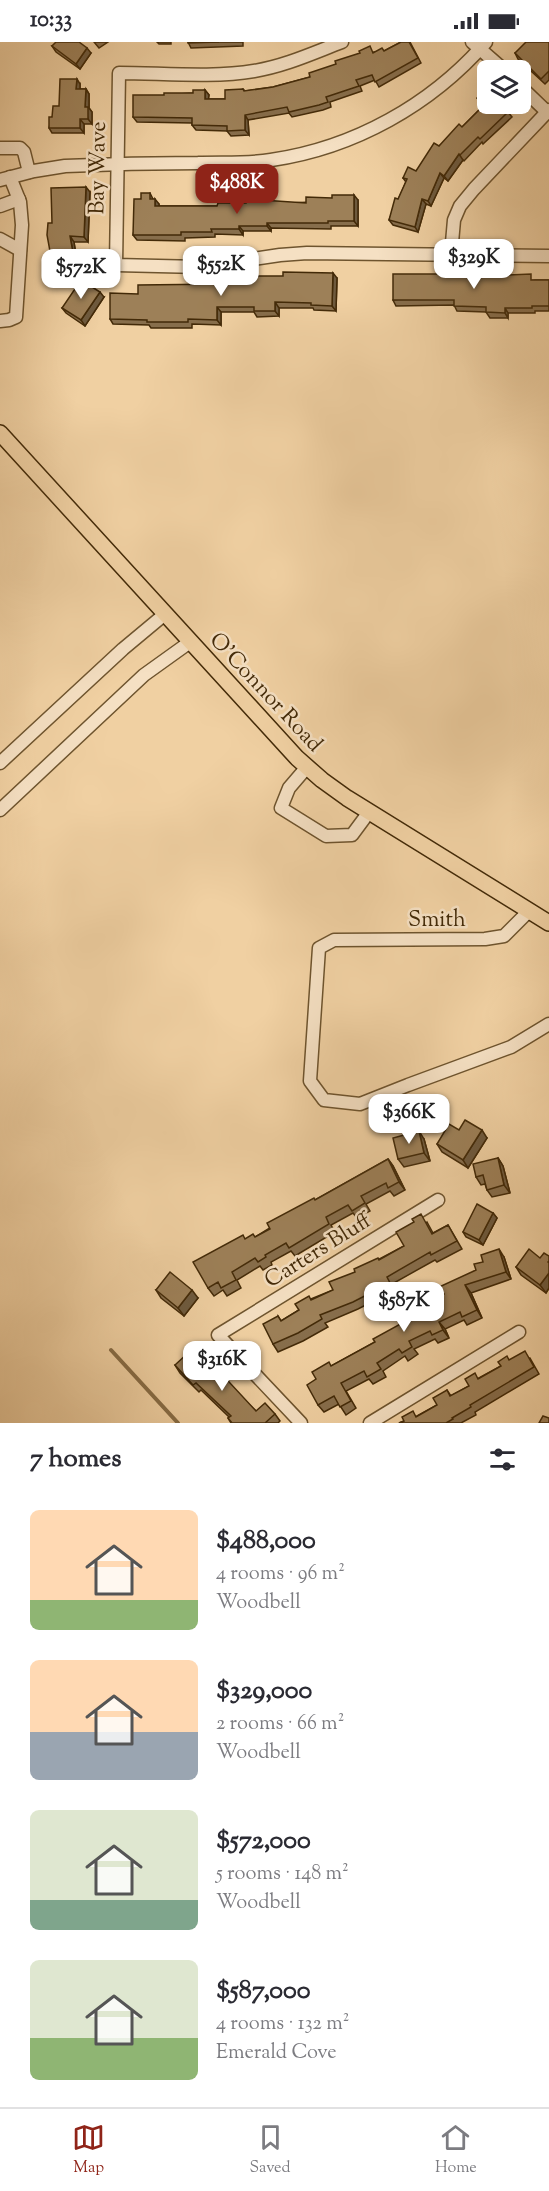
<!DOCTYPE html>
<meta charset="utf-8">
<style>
:root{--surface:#fff;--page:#f2f2f3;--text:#2b2b33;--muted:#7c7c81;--line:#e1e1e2;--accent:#8f2418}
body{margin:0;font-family:"Sorts Mill Goudy",serif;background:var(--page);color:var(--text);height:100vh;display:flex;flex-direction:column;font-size:22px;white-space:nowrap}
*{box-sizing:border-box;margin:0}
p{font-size:20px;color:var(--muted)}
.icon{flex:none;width:33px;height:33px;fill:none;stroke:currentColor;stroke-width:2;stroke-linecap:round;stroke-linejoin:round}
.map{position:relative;height:1381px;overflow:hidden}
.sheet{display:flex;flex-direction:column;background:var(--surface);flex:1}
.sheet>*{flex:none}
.controls{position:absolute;left:477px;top:18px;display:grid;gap:12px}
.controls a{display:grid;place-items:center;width:54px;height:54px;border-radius:9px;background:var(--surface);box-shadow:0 6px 24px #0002;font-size:30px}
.price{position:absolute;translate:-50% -51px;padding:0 14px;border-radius:12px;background:#fff;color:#222;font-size:20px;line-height:39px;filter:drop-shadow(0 2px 3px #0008)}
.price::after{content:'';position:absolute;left:50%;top:36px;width:18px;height:14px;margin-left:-9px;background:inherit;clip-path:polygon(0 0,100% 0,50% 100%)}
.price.current{background:var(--accent);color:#fff}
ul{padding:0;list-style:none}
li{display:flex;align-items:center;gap:18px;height:150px;padding:0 30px}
li span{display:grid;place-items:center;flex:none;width:168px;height:120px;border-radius:9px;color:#555}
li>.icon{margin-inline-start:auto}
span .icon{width:72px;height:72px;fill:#fffc;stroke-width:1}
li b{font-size:26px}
h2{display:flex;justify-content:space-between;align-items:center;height:72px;padding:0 30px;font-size:26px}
.status{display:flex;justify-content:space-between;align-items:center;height:42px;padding:0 30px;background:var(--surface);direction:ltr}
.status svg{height:16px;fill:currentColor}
.tab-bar{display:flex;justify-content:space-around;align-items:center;height:84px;border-top:2px solid var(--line);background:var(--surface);font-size:16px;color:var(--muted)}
.tab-bar a{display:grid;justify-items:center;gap:3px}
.tab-bar .current{color:var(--accent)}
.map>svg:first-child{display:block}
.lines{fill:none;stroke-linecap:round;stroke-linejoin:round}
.stream{stroke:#876c45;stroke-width:4}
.minor-casing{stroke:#6e542e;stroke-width:15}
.major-casing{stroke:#432a08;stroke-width:18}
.minor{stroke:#f5e0c3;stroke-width:12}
.major{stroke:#f0d0a2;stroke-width:15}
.wall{fill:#876e4c;stroke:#432a08;stroke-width:1.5}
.shaded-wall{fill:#6e5a3e;stroke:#432a08;stroke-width:1.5}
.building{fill:#9d8058;stroke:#432a08;stroke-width:1.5}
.labels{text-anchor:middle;stroke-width:5;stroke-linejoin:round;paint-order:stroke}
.street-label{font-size:22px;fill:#432a08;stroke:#f5e0c3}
</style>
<div class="status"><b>10:33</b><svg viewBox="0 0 49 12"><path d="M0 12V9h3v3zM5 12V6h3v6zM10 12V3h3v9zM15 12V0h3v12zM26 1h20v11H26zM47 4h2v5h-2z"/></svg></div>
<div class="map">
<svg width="549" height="1381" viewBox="0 0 549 1381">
<rect width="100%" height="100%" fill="#f0d0a2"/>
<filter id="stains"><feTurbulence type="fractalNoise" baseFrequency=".00333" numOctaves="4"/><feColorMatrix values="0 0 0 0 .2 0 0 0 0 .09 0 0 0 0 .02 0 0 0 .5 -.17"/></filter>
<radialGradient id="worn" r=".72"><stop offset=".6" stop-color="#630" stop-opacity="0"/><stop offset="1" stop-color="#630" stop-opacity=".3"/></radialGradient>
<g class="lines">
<path class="stream" d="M 111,1308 L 178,1381"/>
<g class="minor-casing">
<g id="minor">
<path d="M 342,0 C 313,11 285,24 254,29 C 213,36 161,31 119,31 L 116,223 L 200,225 L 280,213 L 307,211 L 549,214"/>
<path d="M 472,0 L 504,28"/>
<path d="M 520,44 L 547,70"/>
<path d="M 0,106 L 20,106 L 24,110 L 29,130"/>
<path d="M 0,138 L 34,129 L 65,124 C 109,122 153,121 198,121 C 221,120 247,122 271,118 C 354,106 431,63 486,0"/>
<path d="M 0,164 L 19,157"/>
<path d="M 0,197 L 20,208"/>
<path d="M 451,212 L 454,178 L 460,164 L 474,147 L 549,68"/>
<path d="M 0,279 L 9,278 L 16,275 L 22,183 L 20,160 L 10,135"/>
<path d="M 0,721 L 123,607 L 165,572"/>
<path d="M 307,725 L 289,746 L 281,766 L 326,794 L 352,793 L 369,770"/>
<path d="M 0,768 L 144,633 L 190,600"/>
<path d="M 529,869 L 504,894 L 485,897 L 334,898 L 319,906 L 310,1039 L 324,1058 L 360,1062 L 408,1043 L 511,1005 L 549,982"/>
<path d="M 301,1381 L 218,1293 L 438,1158"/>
<path d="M 370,1381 L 519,1290"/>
</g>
</g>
<g class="major-casing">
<path id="major" d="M 0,391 L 297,716 L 322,738 L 347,756 L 549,881"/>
</g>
<use href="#minor" class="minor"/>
<use href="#major" class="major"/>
</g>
<g class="wall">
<path d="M 94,0 L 108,0 L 99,6 Z"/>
<path d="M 157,0 L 171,0 L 171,2 L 159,2 Z"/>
<path d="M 188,0 L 243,0 L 243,4 L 191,6 Z"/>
<path d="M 401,0 L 410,0 L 421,21 L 379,45 L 375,38 L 360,44 L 362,49 L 330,60 L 331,65 L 323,68 L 292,75 L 289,71 L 248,78 L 249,93 L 231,94 L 227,89 L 196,88 L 192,83 L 192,81 L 137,80 L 133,75 L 164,53 L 193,51 L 205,48 L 209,53 L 208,57 L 225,57 L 243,47 L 245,49 L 273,45 L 310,35 L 374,10 L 384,9 Z"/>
<path d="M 549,0 L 549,38 L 545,42 L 518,17 L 515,11 Z"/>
<path d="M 52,4 L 91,11 L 80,27 L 56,10 Z"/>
<path d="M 80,42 L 80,47 L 86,47 L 89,52 L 89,66 L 92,70 L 92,82 L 84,82 L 84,91 L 52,91 L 49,86 L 52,75 Z"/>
<path d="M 477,56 L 488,62 L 512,62 L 514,64 L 508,70 L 512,75 L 483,102 L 482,100 L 464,119 L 463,118 L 448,139 L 444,136 L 431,164 L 426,162 L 418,190 L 393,183 L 389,178 L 406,140 L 403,136 L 416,129 L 439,104 L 462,85 L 483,64 Z"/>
<path d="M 90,150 L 88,200 L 74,200 L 79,233 L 58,236 L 54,231 L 52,181 Z"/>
<path d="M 150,151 L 153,157 L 159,162 L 159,164 L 217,164 L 358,158 L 358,184 L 331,184 L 331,187 L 271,186 L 271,189 L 243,189 L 243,193 L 215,192 L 215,195 L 185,196 L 185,199 L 137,198 L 133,193 L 141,157 Z"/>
<path d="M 337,236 L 336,269 L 314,268 L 313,266 L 279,266 L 279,274 L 257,275 L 254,270 L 221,270 L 221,283 L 192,282 L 192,286 L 151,286 L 149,283 L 113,282 L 110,277 L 138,252 L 254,239 Z"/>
<path d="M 535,238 L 549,238 L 549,269 L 535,269 L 535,271 L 508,271 L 508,276 L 490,276 L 486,270 L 457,269 L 454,263 L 396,264 L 393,258 Z"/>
<path d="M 104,255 L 85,284 L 66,271 L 62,266 Z"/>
<path d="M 459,1088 L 487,1096 L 468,1126 L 442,1110 L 437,1102 Z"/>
<path d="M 424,1097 L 430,1119 L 404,1125 L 398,1117 Z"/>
<path d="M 498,1116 L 503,1124 L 510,1151 L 492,1155 L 487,1148 L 485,1142 L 481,1143 L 476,1135 Z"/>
<path d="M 388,1117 L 393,1124 L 405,1148 L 394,1154 L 390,1149 L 366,1162 L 370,1169 L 357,1176 L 353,1171 L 331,1183 L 335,1190 L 295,1214 L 291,1209 L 271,1220 L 272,1223 L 263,1228 L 260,1224 L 237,1238 L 241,1246 L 227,1254 L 223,1248 L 214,1254 L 208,1246 L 255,1195 L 315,1158 Z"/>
<path d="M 493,1171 L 497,1176 L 483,1203 L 466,1195 L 463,1190 Z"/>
<path d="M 427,1180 L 433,1191 L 448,1183 L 462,1207 L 437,1220 L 435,1218 L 392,1242 L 395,1248 L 358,1267 L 325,1281 L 328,1285 L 303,1299 L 278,1310 L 273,1302 L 278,1274 L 281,1279 L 299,1268 L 311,1257 L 333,1248 L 355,1230 L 404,1204 Z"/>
<path d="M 549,1214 L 549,1246 L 546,1251 L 521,1233 L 516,1225 L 540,1216 Z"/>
<path d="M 504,1215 L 511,1237 L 471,1251 L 482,1276 L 467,1283 L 464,1278 L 445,1287 L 449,1296 L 438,1301 L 435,1297 L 414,1307 L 418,1312 L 408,1319 L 405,1314 L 383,1329 L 386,1335 L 373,1342 L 369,1337 L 346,1349 L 356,1366 L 346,1373 L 339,1362 L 324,1370 L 318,1363 L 316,1337 L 331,1324 L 375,1300 L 417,1273 L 476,1228 Z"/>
<path d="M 156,1248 L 198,1256 L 184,1274 L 161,1256 Z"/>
<path d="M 530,1316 L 539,1332 L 475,1370 L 476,1373 L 461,1381 L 399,1381 L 417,1374 L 437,1363 L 447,1348 L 451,1354 L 469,1344 L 479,1336 L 501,1324 L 510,1318 Z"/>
<path d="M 198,1320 L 216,1330 L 256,1369 L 275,1372 L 280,1379 L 278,1381 L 231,1381 L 228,1376 L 229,1375 L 201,1348 L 199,1350 L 180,1331 L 175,1323 Z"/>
</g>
<g class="shaded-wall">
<path d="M 87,6 L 91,11 L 80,27 L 76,22 Z"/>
<path d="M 77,37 L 80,42 L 80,52 L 76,47 Z"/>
<path d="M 86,47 L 89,52 L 89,66 L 92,70 L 92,82 L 88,77 L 85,65 Z"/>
<path d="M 205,48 L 209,53 L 208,62 L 205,57 Z"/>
<path d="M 245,73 L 248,78 L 249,93 L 245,88 Z"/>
<path d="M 80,77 L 84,82 L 84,91 L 80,86 Z"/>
<path d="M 459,112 L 463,118 L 448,139 L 444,134 Z"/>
<path d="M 440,131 L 444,136 L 431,164 L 428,159 Z"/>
<path d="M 86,145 L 90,150 L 88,200 L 84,195 Z"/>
<path d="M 354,153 L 358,158 L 358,184 L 354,179 Z"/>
<path d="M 155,157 L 159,162 L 159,169 L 155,164 Z"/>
<path d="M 422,157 L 426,162 L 418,190 L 415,185 Z"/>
<path d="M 267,181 L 271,186 L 271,189 L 267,184 Z"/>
<path d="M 239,184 L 243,189 L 243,193 L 239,187 Z"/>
<path d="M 70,194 L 74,200 L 79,233 L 76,227 Z"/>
<path d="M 333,231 L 337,236 L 336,269 L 332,264 Z"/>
<path d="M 100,250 L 104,255 L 85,284 L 81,278 Z"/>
<path d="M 275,260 L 279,266 L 279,274 L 275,269 Z"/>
<path d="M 217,265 L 221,270 L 221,283 L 217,278 Z"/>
<path d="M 505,266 L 508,271 L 508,276 L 505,271 Z"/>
<path d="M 482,1088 L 487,1096 L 468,1126 L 463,1118 Z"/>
<path d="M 419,1089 L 424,1097 L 430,1119 L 424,1111 Z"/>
<path d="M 498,1116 L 503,1124 L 510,1151 L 504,1143 Z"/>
<path d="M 388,1117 L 393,1124 L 405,1148 L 399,1140 Z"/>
<path d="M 493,1171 L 497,1176 L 483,1203 L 479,1198 Z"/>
<path d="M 499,1207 L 504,1215 L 511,1237 L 506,1230 Z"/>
<path d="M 549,1231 L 549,1246 L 546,1251 L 540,1243 Z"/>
<path d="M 465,1243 L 471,1251 L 482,1276 L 477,1268 Z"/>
<path d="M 192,1248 L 198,1256 L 184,1274 L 178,1266 Z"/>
<path d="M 439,1280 L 445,1287 L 449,1296 L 443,1288 Z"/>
</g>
<g class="building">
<path d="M 56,0 L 79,0 L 87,6 L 76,22 L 52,4 Z"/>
<path d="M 188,0 L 219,0 L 188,1 Z"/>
<path d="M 401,0 L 409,0 L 418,16 L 375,40 L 372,33 L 356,38 L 359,44 L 326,55 L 328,60 L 319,63 L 289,70 L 287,65 L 245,73 L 245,88 L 227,89 L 227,84 L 192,83 L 192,76 L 133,75 L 133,53 L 164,53 L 164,51 L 193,51 L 193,48 L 205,48 L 205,57 L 225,57 L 225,48 L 243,47 L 244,49 L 273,45 L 310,35 L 309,31 L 336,22 L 335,19 L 360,11 L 359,9 L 370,4 L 373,11 L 382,6 L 384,9 Z"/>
<path d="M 526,0 L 549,0 L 549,29 L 541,37 L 515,11 Z"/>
<path d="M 60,37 L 77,37 L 76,47 L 86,47 L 85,65 L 88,65 L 88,77 L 80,77 L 80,86 L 49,86 L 49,75 L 52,75 L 53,64 L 59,64 Z"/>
<path d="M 488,46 L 488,62 L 507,62 L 503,66 L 508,70 L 480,97 L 478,95 L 460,113 L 459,112 L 444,134 L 440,131 L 428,159 L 422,157 L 415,185 L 389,178 L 395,156 L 398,157 L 407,137 L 403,136 L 408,125 L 416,129 L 434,101 L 439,104 L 459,82 L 462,85 L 484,63 L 477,56 Z"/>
<path d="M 86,145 L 84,195 L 70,194 L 76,227 L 54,231 L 47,193 L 48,181 L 52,181 L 51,146 Z"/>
<path d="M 141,151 L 150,151 L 150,157 L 155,157 L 155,164 L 217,164 L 218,161 L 246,161 L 246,157 L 306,161 L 306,155 L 332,156 L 332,153 L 354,153 L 354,179 L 328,179 L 328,181 L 267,181 L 267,184 L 239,184 L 239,187 L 211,187 L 212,190 L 181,190 L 181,193 L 133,193 L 134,157 L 141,157 Z"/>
<path d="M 283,230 L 333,231 L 332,264 L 311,263 L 311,261 L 275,260 L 275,269 L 254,269 L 254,265 L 217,265 L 217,278 L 188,277 L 188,280 L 147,280 L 147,278 L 110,277 L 110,251 L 138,252 L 138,243 L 224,242 L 224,239 L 254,239 L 253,234 L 283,234 Z"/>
<path d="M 393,232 L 446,232 L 483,234 L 531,232 L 531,238 L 549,238 L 549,264 L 532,264 L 532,266 L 505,266 L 505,271 L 486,270 L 486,265 L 454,264 L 454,258 L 393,258 Z"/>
<path d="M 81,238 L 100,250 L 81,278 L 62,266 Z"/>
<path d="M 465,1078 L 482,1088 L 463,1118 L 437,1102 L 449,1082 L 459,1088 Z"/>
<path d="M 419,1089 L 424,1111 L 398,1117 L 393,1096 Z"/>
<path d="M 498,1116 L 504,1143 L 487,1148 L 483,1133 L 476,1135 L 473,1122 Z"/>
<path d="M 388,1117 L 399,1140 L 388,1146 L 386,1141 L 361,1154 L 365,1161 L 352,1169 L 348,1163 L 326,1175 L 329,1182 L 289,1206 L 286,1201 L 265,1213 L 266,1215 L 258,1220 L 255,1216 L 232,1230 L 236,1238 L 221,1246 L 218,1240 L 208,1246 L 193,1220 L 243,1193 L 245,1197 L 253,1192 L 255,1195 L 270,1187 L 267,1181 L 314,1156 L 315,1158 Z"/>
<path d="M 477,1162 L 493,1171 L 479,1198 L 463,1190 Z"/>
<path d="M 421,1172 L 432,1192 L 448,1183 L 457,1199 L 431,1213 L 430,1210 L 387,1235 L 390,1241 L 353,1260 L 320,1273 L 322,1277 L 298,1291 L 273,1302 L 263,1282 L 278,1274 L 281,1279 L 299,1268 L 295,1262 L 309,1254 L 311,1258 L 333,1248 L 329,1240 L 355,1230 L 354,1227 L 378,1216 L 379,1218 L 404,1204 L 396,1190 L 414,1180 L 412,1177 Z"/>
<path d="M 499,1207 L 506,1230 L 465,1243 L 477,1268 L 462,1275 L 460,1270 L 439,1280 L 443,1288 L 432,1293 L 430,1289 L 409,1299 L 412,1305 L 402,1311 L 399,1307 L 377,1321 L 381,1327 L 367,1335 L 364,1329 L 341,1341 L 351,1359 L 340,1365 L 334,1354 L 318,1363 L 307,1343 L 316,1337 L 312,1330 L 329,1320 L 331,1324 L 375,1300 L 373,1297 L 417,1273 L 414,1267 L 444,1252 L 439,1245 L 476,1228 L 474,1222 L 483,1220 L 481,1213 Z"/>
<path d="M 529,1207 L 540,1216 L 544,1211 L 549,1214 L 549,1219 L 548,1220 L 549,1221 L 549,1231 L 540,1243 L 516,1225 Z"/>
<path d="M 170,1230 L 192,1248 L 178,1266 L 156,1248 Z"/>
<path d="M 525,1309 L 534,1325 L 470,1363 L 471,1365 L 452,1376 L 453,1377 L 446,1381 L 399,1381 L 404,1379 L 402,1375 L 413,1369 L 416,1375 L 437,1363 L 433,1356 L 447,1348 L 450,1354 L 469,1344 L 465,1337 L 475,1331 L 478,1337 L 501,1324 L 498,1320 L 507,1314 L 509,1318 Z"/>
<path d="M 189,1310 L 198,1320 L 203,1316 L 216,1330 L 218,1328 L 256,1369 L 265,1361 L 275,1372 L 265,1381 L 232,1381 L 228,1376 L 231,1374 L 196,1341 L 193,1343 L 175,1323 Z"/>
<path d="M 543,1374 L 549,1376 L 549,1381 L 539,1381 Z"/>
</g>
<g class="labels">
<g class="street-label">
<text transform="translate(96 126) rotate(-89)" y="8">Bay Wave</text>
<text transform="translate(267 649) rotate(47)" y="8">O'Connor Road</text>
<text x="437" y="884">Smith</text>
<text transform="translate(317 1207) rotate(-32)" y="8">Carters Bluff</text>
</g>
</g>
<rect width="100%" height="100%" filter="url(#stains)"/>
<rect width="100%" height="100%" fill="url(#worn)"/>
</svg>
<div class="controls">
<a><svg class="icon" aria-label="layers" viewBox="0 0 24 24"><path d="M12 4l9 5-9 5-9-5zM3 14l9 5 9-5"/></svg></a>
</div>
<b class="price current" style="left:237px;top:173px">$488K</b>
<b class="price" style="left:474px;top:248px">$329K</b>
<b class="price" style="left:221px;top:255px">$552K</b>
<b class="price" style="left:81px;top:258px">$572K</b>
<b class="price" style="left:409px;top:1103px">$366K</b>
<b class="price" style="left:404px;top:1291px">$587K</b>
<b class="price" style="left:222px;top:1350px">$316K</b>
</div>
<section class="sheet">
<h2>7 homes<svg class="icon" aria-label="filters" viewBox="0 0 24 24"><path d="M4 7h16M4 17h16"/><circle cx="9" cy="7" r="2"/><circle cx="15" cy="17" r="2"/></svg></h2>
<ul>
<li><span style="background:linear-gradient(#ffd9b3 75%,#8fb573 0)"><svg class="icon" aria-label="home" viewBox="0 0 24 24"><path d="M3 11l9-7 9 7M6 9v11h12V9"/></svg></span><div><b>$488,000</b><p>4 rooms · 96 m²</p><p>Woodbell</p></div></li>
<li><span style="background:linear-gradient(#ffd9b3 60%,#9aa5b1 0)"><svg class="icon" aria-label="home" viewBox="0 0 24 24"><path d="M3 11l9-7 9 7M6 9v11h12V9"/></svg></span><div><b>$329,000</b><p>2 rooms · 66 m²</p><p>Woodbell</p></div></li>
<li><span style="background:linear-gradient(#dfe7d0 75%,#7fa58c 0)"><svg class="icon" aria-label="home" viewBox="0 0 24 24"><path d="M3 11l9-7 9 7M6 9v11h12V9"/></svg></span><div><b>$572,000</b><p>5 rooms · 148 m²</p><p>Woodbell</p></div></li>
<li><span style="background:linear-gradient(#dfe7d0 65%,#8fb573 0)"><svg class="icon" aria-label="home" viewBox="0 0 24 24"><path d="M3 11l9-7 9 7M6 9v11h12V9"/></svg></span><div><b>$587,000</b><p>4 rooms · 132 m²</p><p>Emerald Cove</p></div></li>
</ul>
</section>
<nav class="tab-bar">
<a class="current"><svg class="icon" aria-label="map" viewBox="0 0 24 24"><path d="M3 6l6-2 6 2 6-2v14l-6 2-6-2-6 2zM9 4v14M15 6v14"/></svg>Map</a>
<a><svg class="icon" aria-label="saved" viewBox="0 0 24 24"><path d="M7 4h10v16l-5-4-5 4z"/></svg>Saved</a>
<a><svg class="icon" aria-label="home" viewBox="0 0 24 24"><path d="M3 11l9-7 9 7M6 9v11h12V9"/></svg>Home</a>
</nav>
